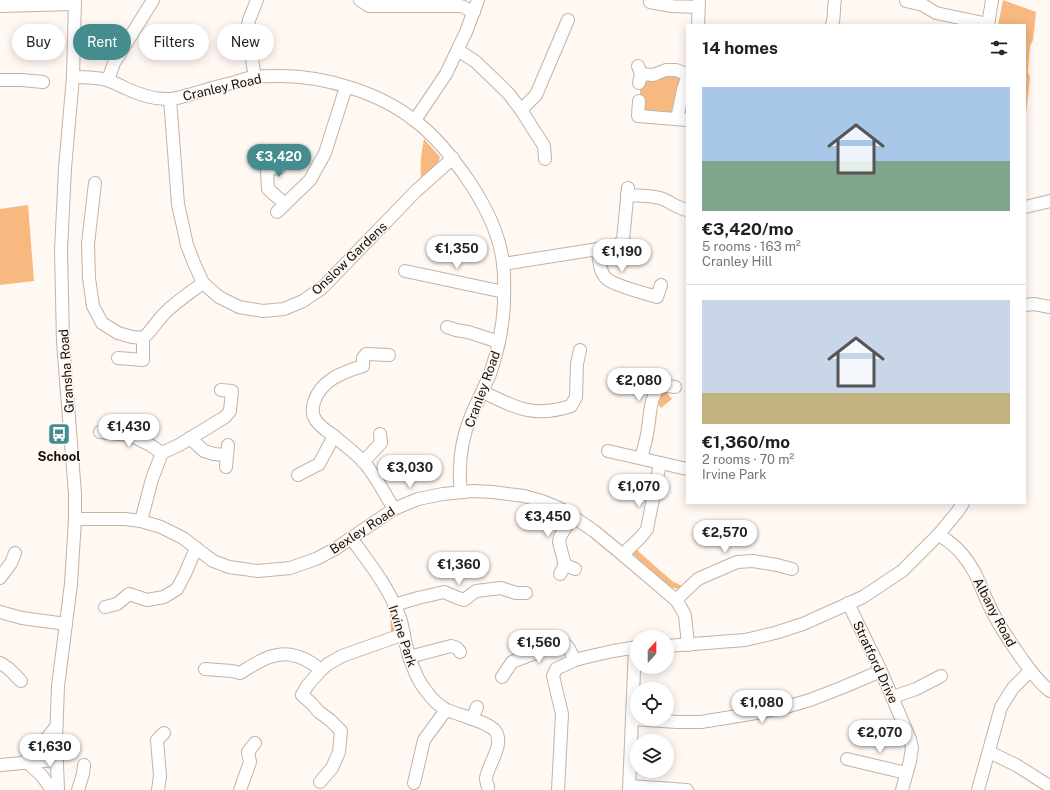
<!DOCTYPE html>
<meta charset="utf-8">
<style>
:root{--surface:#fff;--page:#f2f2f2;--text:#202124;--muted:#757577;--line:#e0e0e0;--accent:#448c8d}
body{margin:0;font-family:"Public Sans",sans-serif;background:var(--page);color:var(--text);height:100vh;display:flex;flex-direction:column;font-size:15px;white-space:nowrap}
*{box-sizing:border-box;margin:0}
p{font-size:13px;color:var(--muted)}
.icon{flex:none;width:22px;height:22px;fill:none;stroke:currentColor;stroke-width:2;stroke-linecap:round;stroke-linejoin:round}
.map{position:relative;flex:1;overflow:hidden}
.sheet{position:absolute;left:686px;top:24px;width:340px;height:480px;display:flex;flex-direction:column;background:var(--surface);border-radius:0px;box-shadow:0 2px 10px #0003}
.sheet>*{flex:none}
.guide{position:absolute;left:12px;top:24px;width:380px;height:36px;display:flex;gap:8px}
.needle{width:26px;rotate:21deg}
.buttons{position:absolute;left:630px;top:630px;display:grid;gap:8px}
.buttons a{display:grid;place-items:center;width:44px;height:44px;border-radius:50%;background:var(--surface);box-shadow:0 2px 10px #0003;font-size:20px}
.price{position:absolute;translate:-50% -34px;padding:0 9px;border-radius:14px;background:#fff;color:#222;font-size:13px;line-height:26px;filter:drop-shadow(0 1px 2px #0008)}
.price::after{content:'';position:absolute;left:50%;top:24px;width:12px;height:9px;margin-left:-6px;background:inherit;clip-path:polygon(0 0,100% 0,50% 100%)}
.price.current{background:var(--accent);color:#fff}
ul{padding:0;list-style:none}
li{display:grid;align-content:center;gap:8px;height:212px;padding:0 16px}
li+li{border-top:1px solid var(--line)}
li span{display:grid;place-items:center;height:124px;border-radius:0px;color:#555}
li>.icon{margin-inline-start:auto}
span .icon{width:72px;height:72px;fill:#fffc;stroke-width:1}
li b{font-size:17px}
h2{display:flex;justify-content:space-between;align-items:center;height:48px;padding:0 16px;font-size:17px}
.pill{padding:0 14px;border-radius:18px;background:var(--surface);box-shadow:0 2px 10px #0003;font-size:14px;line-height:36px}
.pill.current{background:var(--accent);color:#fff}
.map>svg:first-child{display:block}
.green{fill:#f8b981}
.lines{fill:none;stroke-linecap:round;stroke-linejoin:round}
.minor-casing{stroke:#c2b3a7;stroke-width:14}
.minor{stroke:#fff;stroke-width:12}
.labels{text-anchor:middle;stroke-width:3;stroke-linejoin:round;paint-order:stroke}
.street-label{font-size:13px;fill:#15100c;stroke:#fff8f3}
.poi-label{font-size:13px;font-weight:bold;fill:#15100c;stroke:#fff8f3}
</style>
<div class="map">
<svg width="1050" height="790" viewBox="0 0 1050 790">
<rect width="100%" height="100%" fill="#fff8f3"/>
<g class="green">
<path d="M 1003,0 L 1036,12 L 1033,40 L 1030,46 L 1028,72 L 1030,77 L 1025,125 L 1025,25 L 998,25 Z"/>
<path d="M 666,74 L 681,77 L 673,114 L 646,112 L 644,110 L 640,97 L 640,89 L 645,86 L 647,80 Z"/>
<path d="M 424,139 L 440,157 C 438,167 429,172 421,178 C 420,163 421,154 424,139 Z"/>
<path d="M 28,205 L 34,281 L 0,285 L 0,209 Z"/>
<path d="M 661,391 L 666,392 L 672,399 L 661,408 L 655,400 Z"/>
<path d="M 635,546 L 639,552 L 672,581 L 684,587 L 678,589 L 669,587 L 633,554 Z"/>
<path d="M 390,609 L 397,627 L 392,633 L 391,632 Z"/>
</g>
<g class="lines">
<g class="minor-casing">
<g id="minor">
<path d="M 360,0 L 369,6 L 461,6 L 474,12"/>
<path d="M 906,1 L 923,5 L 936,13 L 988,24"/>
<path d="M 650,2 L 672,6 L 698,7"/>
<path d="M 0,6 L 75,4"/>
<path d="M 698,25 L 699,0"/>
<path d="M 832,25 C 835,17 833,8 835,0"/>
<path d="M 988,25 L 992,0"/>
<path d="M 458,50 L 476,62 L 509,94 L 521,110 L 544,146 L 545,159"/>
<path d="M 638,66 L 641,74 L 639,83"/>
<path d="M 641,74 L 653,75 L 666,70 L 676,70 L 687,74"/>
<path d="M 73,77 C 84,77 96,77 107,80 C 113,82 119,85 125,88 C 138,94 154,100 169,99 C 178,99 190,94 199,92 C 211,88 223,85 236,82 C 242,80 248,78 254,77 C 263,76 273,76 281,76 C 325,76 380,93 414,120 C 436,136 453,158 468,180 C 485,205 500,234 503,264 C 505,277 504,290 504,303 C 503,327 498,351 490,374 C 484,388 477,402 471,416 C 461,440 458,467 461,492"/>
<path d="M 255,77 L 247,31 L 249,20 L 257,0"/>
<path d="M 0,80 L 22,80 L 43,82"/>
<path d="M 108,80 L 114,63 L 153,0"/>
<path d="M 170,99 L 178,204 L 187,245 L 194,263 L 203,283 L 219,297 L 239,307 L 263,311 L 284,309 L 303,301 L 322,288 L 416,191 L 453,158"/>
<path d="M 639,101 L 638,116 L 687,120"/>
<path d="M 521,110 L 536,95 L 568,20"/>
<path d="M 677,119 L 683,90 L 687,78"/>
<path d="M 415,120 L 446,74 L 466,32 L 478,0"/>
<path d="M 266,155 L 268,189 L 285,204"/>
<path d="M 267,169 L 279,168"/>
<path d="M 95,183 L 88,244 L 89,278 L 93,306 L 102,323 L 118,333 L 132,337 L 143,338"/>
<path d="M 627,195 C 638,196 653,195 663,199 C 672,203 677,208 687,210"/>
<path d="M 1025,207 L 1050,201"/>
<path d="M 277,212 L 310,180 L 325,153 L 346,87"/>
<path d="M 598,250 C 599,259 599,272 607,279 C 613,285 647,294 657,297 L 661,285"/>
<path d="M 503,264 L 617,246 L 623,240 L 628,188"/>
<path d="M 405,271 L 504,292"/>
<path d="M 1025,305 L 1034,304 L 1050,307"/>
<path d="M 447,327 L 456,330 L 468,332 L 499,342"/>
<path d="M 143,338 C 152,331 157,320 166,312 C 177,301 191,292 203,283"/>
<path d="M 389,355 L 366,354 L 363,358 L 363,366 C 343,372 321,380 314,402 C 313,406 312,413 314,417 C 317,425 328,432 334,436 C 343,444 353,451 362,460 C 375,474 384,493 394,509"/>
<path d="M 118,358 L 143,360 L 143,338"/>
<path d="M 483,392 C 516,408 534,418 571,406 L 576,397 L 577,364 L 580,350"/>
<path d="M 100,432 L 130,435 L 150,445 L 162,453"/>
<path d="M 190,438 L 204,451 L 214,454 L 227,455"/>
<path d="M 608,451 L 687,469"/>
<path d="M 641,458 C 644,448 647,438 648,428 C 651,410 649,401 660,385 L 675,387"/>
<path d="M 363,462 L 381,443 L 380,434"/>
<path d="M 226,467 L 228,445"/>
<path d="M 298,475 L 319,464 L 334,436"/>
<path d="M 75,519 L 125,519 L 141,521 L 161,527 L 183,538 L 213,561 L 229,567 L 258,571 L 290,568 L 316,559 L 335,549 L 394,509 L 418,499 L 443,494 L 473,491 L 493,492 L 524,496 L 542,501 L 559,508 L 572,516 L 594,531 L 623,555 L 677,601 L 685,615 L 688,645"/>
<path d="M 141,521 L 152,479 L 162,453 L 179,445 L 225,417 L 230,411 L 232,391 L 221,390"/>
<path d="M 939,534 C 947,541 956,546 962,554 C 977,571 982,592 992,611 C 1000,628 1011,643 1022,659 C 1030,670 1039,683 1050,691"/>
<path d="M 351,538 C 370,564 391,590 401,621 C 403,629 404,637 406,645 C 410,661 416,679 427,692 C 432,699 439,706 447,710 C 458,715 490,722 496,732 C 504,745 488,765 486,778 C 486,781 487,784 488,787"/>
<path d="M 623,555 C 630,546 641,539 647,529 L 660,463"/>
<path d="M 565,565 L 559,542 L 560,537 L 572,516"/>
<path d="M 560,574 L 565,565 L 575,569"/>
<path d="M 0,578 L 11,563 L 15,553"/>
<path d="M 677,601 L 680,596 L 698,579 L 737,562 L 753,561 L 777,565 L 792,569"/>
<path d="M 848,603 L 881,671 L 910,739 L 912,748 L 910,761 L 902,790"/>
<path d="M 394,605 L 418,598 L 444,592 L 458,598 L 464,600 L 476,591 L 501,588 L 516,593 L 526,593"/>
<path d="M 105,607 L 117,604 L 129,594 L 147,600 L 164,597 L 177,589 L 185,574 L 196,548"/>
<path d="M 0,612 L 22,618 L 66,624"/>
<path d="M 667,646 L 745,640 L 775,633 L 803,624 L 863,597 L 902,571 L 939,534 L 958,511 L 963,503"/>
<path d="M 409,657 L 451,646 C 456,647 458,648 460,652"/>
<path d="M 0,663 L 8,668 L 21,681"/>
<path d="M 205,669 L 232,671 L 240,673 C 256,663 276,649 296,656 C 305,658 313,664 321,670"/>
<path d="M 502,677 L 512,662 L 533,654 L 551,643 L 557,642 L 563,643 L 568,647 L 575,660"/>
<path d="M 893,697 L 916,689 L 941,676"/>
<path d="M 472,719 L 477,707"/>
<path d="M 633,719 L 677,722 L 701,722 L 762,712 L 786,707 L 810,700 L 841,688 L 881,671"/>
<path d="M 989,752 L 1016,765 L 1046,784 L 1050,785"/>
<path d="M 847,759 L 906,773"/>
<path d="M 27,762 L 42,776 L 52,790"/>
<path d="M 23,763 L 35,752 L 56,727"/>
<path d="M 0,765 L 56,760"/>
<path d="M 320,782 L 332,768 L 339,752 L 341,731 L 330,720 L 319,712 L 312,704 L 302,695 L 307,686 L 321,670 L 328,664 L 342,656 L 404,634"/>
<path d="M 414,783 L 424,740 L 446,710"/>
<path d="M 630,786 L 687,790"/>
<path d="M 58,790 L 56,740 L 58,686 L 71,584 L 75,519 L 75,494 L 63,342 L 61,250 L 65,168 L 73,77 L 75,0"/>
<path d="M 78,790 L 83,774 L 84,765"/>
<path d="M 158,790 L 160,776 L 157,740 L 164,733"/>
<path d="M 240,790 L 250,762 L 248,752 L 255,743"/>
<path d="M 558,790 L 562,714 L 553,676 L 556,669 L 575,660 L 591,656 L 613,651 L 637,647"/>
<path d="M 629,790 L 635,647"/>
<path d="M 978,790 L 1001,707 L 1013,688 L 1030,671"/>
</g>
</g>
<use href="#minor" class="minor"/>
</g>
<defs>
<g id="bus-square" transform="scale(1.15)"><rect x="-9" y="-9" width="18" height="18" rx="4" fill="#448c8d" stroke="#fff8f3"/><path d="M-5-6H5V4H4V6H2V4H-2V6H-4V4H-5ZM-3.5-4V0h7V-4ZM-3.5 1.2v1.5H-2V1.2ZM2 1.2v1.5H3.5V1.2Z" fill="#fff"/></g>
</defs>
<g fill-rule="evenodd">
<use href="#bus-square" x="59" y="434"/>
</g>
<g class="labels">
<g class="street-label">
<text transform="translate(222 87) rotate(-13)" y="5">Cranley Road</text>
<text transform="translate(349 258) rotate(-44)" y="5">Onslow Gardens</text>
<text transform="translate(66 371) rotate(-94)" y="5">Gransha Road</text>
<text transform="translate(482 389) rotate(-70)" y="5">Cranley Road</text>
<text transform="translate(362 530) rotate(-33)" y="5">Bexley Road</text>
<text transform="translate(995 612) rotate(62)" y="5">Albany Road</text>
<text transform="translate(403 636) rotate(72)" y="5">Irvine Park</text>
<text transform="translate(876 662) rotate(65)" y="5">Stratford Drive</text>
</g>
<g class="poi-label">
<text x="59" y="461">School</text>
</g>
</g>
</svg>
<div class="buttons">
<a><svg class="needle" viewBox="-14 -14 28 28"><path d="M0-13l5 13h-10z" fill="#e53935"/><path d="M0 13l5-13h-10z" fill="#757577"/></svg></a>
<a><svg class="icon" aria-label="locate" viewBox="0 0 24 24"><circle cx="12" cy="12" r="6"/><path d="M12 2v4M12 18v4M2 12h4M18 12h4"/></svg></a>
<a><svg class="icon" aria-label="layers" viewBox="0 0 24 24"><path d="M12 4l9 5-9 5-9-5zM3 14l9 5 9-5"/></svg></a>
</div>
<b class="price current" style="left:279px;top:178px">€3,420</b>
<b class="price" style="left:457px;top:270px">€1,350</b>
<b class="price" style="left:622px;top:273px">€1,190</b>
<b class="price" style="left:639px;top:402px">€2,080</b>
<b class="price" style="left:129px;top:448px">€1,430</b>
<b class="price" style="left:410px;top:489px">€3,030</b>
<b class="price" style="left:639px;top:508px">€1,070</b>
<b class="price" style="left:548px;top:538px">€3,450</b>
<b class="price" style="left:725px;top:554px">€2,570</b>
<b class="price" style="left:459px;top:586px">€1,360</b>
<b class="price" style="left:539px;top:664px">€1,560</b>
<b class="price" style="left:762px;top:724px">€1,080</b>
<b class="price" style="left:880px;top:754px">€2,070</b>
<b class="price" style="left:50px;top:768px">€1,630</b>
<div class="guide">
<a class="pill">Buy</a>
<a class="pill current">Rent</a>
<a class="pill">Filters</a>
<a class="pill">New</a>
</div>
<section class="sheet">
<h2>14 homes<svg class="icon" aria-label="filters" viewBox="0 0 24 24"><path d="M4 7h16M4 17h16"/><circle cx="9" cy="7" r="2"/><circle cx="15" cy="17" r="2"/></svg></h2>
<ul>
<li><span style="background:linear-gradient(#a9c7e8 60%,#7fa58c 0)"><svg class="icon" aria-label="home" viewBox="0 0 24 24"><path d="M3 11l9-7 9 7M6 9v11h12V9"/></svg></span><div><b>€3,420/mo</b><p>5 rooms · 163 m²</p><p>Cranley Hill</p></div></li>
<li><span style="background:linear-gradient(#c9d6e8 75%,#c2b280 0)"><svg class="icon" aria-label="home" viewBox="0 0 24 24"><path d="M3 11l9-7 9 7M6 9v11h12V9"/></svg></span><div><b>€1,360/mo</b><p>2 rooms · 70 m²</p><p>Irvine Park</p></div></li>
</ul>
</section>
</div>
